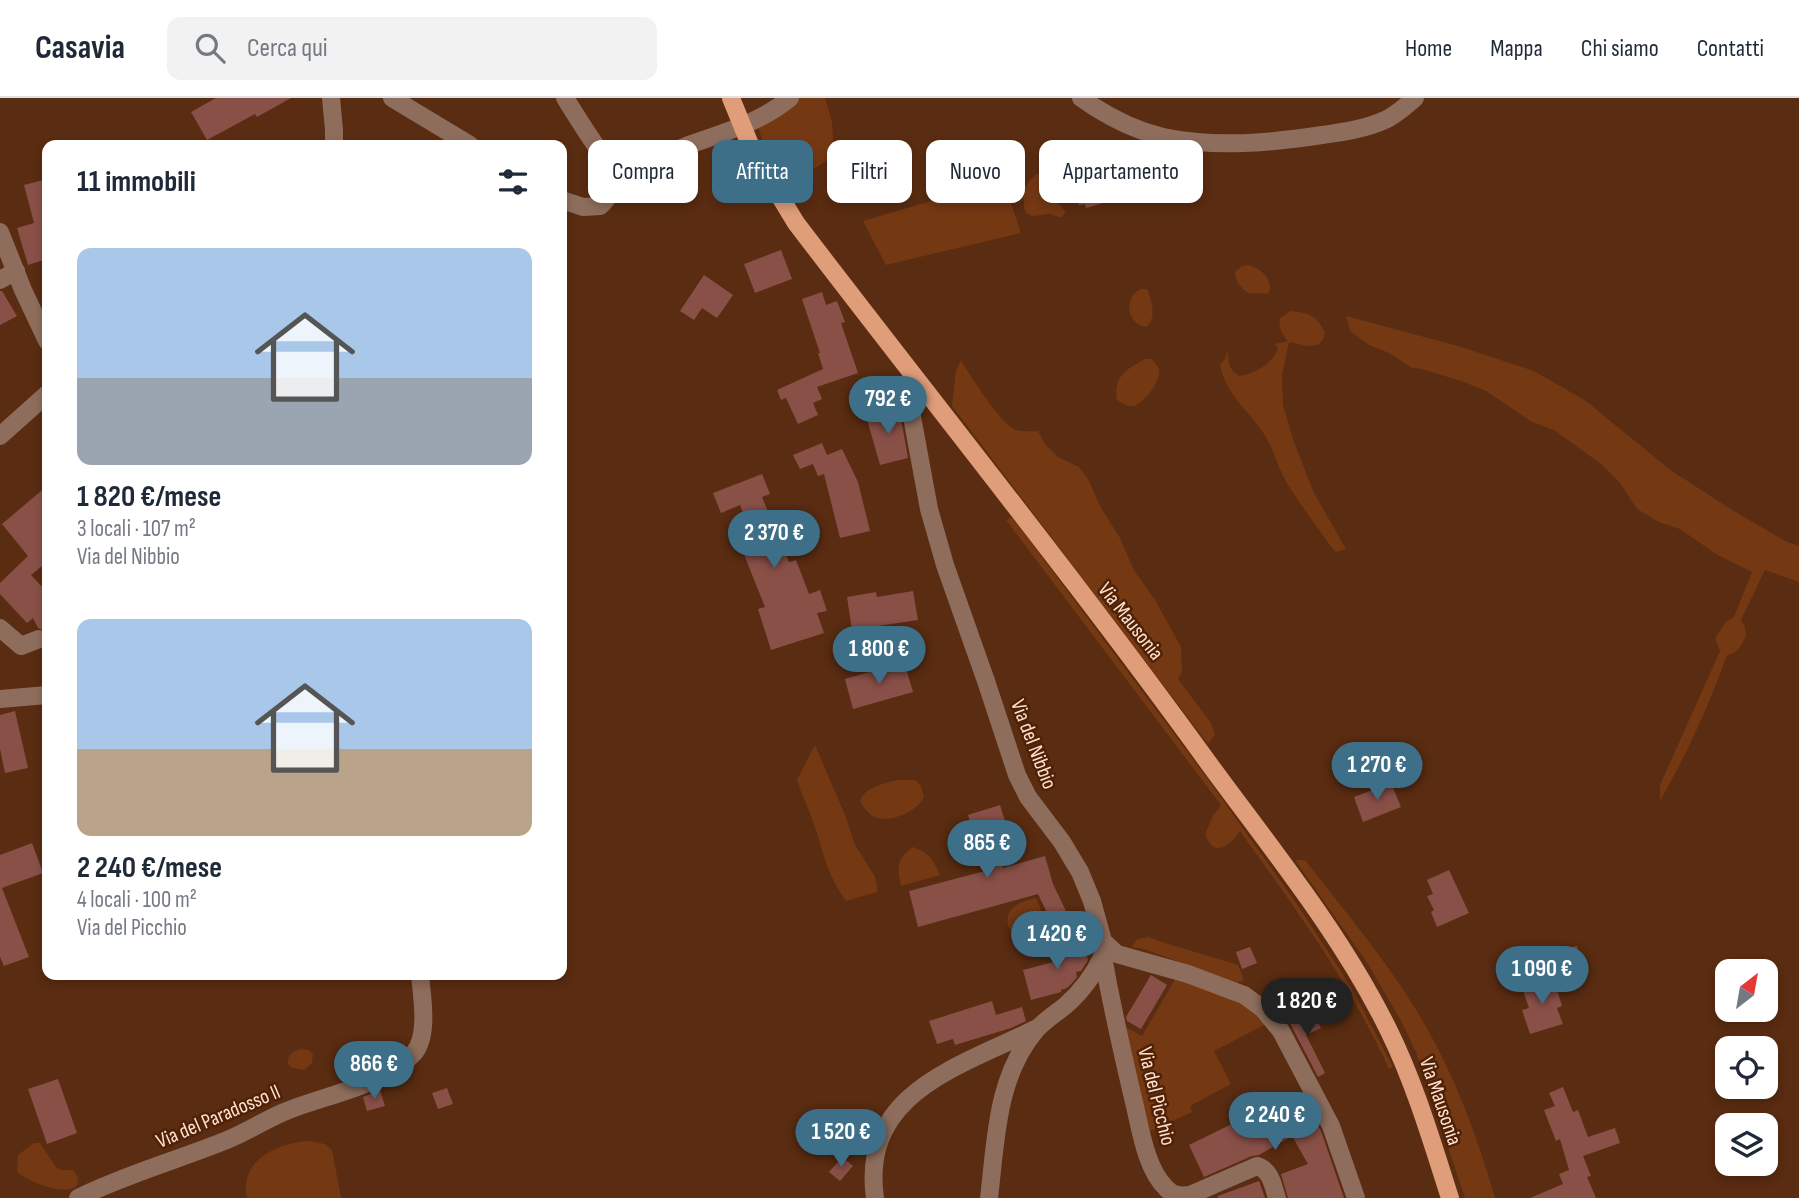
<!DOCTYPE html>
<html lang="it">
<meta charset="utf-8">
<style>
:root{--surface:#fff;--page:#f2f2f3;--text:#1f2937;--muted:#747a83;--line:#e0e1e3;--accent:#3e6f89}
body{margin:0;font-family:"Sofia Sans Condensed",sans-serif;background:var(--page);color:var(--text);height:100vh;display:flex;flex-direction:column;font-size:26px;white-space:nowrap}
*{box-sizing:border-box;margin:0}
p{font-size:23px;color:var(--muted)}
.icon{flex:none;width:38px;height:38px;fill:none;stroke:currentColor;stroke-width:2;stroke-linecap:round;stroke-linejoin:round}
.map{position:relative;flex:1;overflow:hidden}
.panel{position:absolute;left:42px;top:42px;width:525px;height:840px;display:flex;flex-direction:column;background:var(--surface);border-radius:14px;box-shadow:0 4px 10px #0003}
.panel>*{flex:none}
.hud{position:absolute;left:588px;top:42px;width:665px;height:63px;display:flex;gap:14px}
.needle{width:46px;rotate:31deg}
.tools{position:absolute;left:1715px;top:861px;display:grid;gap:14px}
.tools a{display:grid;place-items:center;width:63px;height:63px;border-radius:14px;background:var(--surface);box-shadow:0 4px 10px #0003;font-size:35px}
.price{position:absolute;translate:-50% -60px;padding:0 16px;border-radius:24px;background:var(--accent);color:#fff;font-size:23px;line-height:46px;filter:drop-shadow(0 2px 4px #0008)}
.price::after{content:'';position:absolute;left:50%;top:42px;width:21px;height:16px;margin-left:-10px;background:inherit;clip-path:polygon(0 0,100% 0,50% 100%)}
.price.on{background:#222;color:#fff}
ul{padding:0;list-style:none}
li{display:grid;align-content:center;gap:14px;height:371px;padding:0 35px}
li span{display:grid;place-items:center;height:217px;border-radius:14px;color:#555}
li>.icon{margin-inline-start:auto}
span .icon{width:126px;height:126px;fill:#fffc;stroke-width:1}
li b{font-size:30px}
h2{display:flex;justify-content:space-between;align-items:center;height:84px;padding:0 35px;font-size:30px}
.pill{padding:0 24px;border-radius:14px;background:var(--surface);box-shadow:0 4px 10px #0003;font-size:24px;line-height:63px}
.pill.on{background:var(--accent);color:#fff}
header{display:flex;align-items:center;gap:42px;box-sizing:border-box;height:98px;padding:0 35px;background:var(--surface);border-bottom:2px solid var(--line)}
header strong{font-size:33px}
nav{display:flex;gap:38px;margin-inline-start:auto;font-size:24px}
.search{width:490px;height:63px;background:var(--page);display:flex;align-items:center;gap:18px;box-sizing:border-box;padding:0 24px;border-radius:14px;color:var(--muted);font-size:26px}
.map>svg:first-child{display:block}
.green{fill:#743813}
.building{fill:#895048}
.lines{fill:none;stroke-linecap:round;stroke-linejoin:round}
.minor{stroke:#8e6d5c;stroke-width:18}
.major{stroke:#df9d7a;stroke-width:18}
.labels{text-anchor:middle;stroke-width:5;stroke-linejoin:round;paint-order:stroke}
.street-label{font-size:21px;fill:#ffe0d1;stroke:#4f2105}
</style>
<header>
<strong>Casavia</strong>
<div class="search"><svg class="icon" aria-label="search" viewBox="0 0 24 24"><circle cx="10" cy="10" r="6"/><path d="M15 15l6 6"/></svg>Cerca qui</div>
<nav><a>Home</a><a>Mappa</a><a>Chi siamo</a><a>Contatti</a></nav>
</header>
<div class="map">
<svg width="1799" height="1100" viewBox="0 0 1799 1100">
<rect width="100%" height="100%" fill="#5a2c11"/>
<g class="green">
<path d="M 798,0 L 825,0 L 832,24 L 834,57 L 808,75 L 787,85 L 764,49 L 758,28 Z"/>
<path d="M 1043,74 L 1051,77 L 1057,83 L 1056,102 L 1065,113 L 1064,117 L 1061,119 C 1057,119 1054,117 1050,116 C 1042,115 1034,121 1028,116 C 1024,113 1024,109 1024,105 C 1021,92 1030,77 1043,74 Z"/>
<path d="M 1003,82 L 1021,135 L 886,167 L 863,123 Z"/>
<path d="M 1248,167 C 1260,170 1270,178 1270,191 L 1268,196 L 1248,195 C 1241,190 1235,183 1235,174 L 1242,168 Z"/>
<path d="M 1141,191 L 1147,191 C 1152,203 1157,220 1146,229 C 1137,228 1132,222 1129,213 C 1130,203 1131,195 1141,191 Z"/>
<path d="M 1291,213 C 1309,215 1317,217 1325,235 L 1323,241 L 1318,247 L 1307,248 L 1289,244 L 1282,277 L 1283,307 L 1294,344 L 1314,395 L 1346,451 L 1336,454 L 1329,446 C 1314,424 1296,402 1283,378 C 1277,366 1273,351 1266,339 C 1251,314 1225,297 1220,266 L 1225,261 L 1228,251 C 1228,263 1228,271 1239,278 C 1254,276 1272,266 1278,251 L 1275,246 L 1288,243 C 1282,236 1278,230 1280,220 Z"/>
<path d="M 1346,218 L 1458,248 L 1534,273 L 1586,303 L 1669,371 L 1729,410 L 1787,444 L 1799,448 L 1799,484 L 1765,472 L 1741,522 L 1745,529 L 1746,537 C 1743,545 1737,557 1727,557 C 1709,607 1687,656 1660,703 L 1660,687 L 1720,553 L 1715,540 L 1726,524 L 1734,519 L 1752,474 L 1716,456 L 1680,431 L 1659,424 L 1637,411 L 1620,385 L 1601,366 L 1554,332 L 1532,324 L 1486,293 L 1464,284 L 1422,271 L 1412,270 L 1389,255 L 1369,247 L 1350,233 Z"/>
<path d="M 1145,261 L 1152,261 C 1154,265 1158,268 1159,271 C 1162,282 1144,306 1133,308 C 1127,309 1122,305 1117,302 C 1113,279 1126,271 1145,261 Z"/>
<path d="M 961,263 C 971,278 1001,327 1016,332 C 1023,334 1031,333 1038,333 L 1046,347 L 1058,359 L 1079,369 L 1088,381 L 1101,410 L 1119,438 L 1134,472 L 1155,502 L 1181,549 L 1182,573 L 1178,581 L 1211,625 L 1215,637 L 1208,646 L 952,308 L 956,272 Z"/>
<path d="M 1012,419 L 1207,680 L 1297,806 L 1351,889 L 1393,969 L 1389,971 C 1350,885 1295,810 1240,733 C 1230,748 1214,761 1205,736 L 1213,718 L 1221,707 L 1006,422 Z"/>
<path d="M 815,647 L 845,717 L 855,747 L 874,777 L 877,787 L 877,794 L 846,803 C 828,778 824,757 815,729 C 810,713 802,698 797,682 Z"/>
<path d="M 899,682 L 915,682 L 921,688 L 924,699 C 917,715 886,727 871,717 C 866,713 863,708 860,703 C 863,690 886,684 899,682 Z"/>
<path d="M 913,749 C 929,755 933,761 940,777 L 901,788 C 897,770 896,761 913,749 Z"/>
<path d="M 1295,762 L 1305,762 C 1340,807 1377,851 1408,899 C 1448,960 1475,1030 1495,1100 L 1465,1100 L 1416,954 L 1401,923 L 1368,866 Z"/>
<path d="M 1036,800 C 1050,827 1033,825 1013,832 L 1009,830 C 1002,811 1020,803 1036,800 Z"/>
<path d="M 1148,839 C 1178,850 1208,857 1238,867 L 1244,882 L 1237,885 L 1144,851 L 1132,849 L 1137,841 Z"/>
<path d="M 1177,878 L 1235,899 L 1268,925 L 1214,953 L 1231,986 L 1190,1008 L 1192,1014 L 1149,1034 L 1123,928 L 1142,938 Z"/>
<path d="M 300,951 L 309,952 L 313,956 L 312,965 L 304,972 L 292,970 L 288,966 C 287,957 292,954 300,951 Z"/>
<path d="M 309,1043 L 325,1046 L 332,1052 L 341,1100 L 247,1100 C 239,1062 277,1045 309,1043 Z"/>
<path d="M 34,1045 L 40,1045 L 56,1069 L 61,1072 L 73,1072 C 76,1077 80,1081 77,1087 C 68,1100 27,1083 17,1074 L 18,1057 Z"/>
</g>
<g class="building">
<path d="M 216,0 L 291,0 L 257,19 L 255,16 L 207,42 L 191,14 Z"/>
<path d="M 1108,71 L 1111,82 L 1121,79 L 1127,98 L 1086,110 L 1085,106 L 1079,107 L 1071,82 Z"/>
<path d="M 47,81 L 47,161 L 28,167 L 17,130 L 34,125 L 24,87 Z"/>
<path d="M 781,152 L 792,181 L 755,195 L 744,166 Z"/>
<path d="M 704,177 L 733,197 L 717,220 L 702,210 L 694,222 L 680,213 Z"/>
<path d="M 0,193 L 2,193 L 17,218 L 0,227 Z"/>
<path d="M 822,194 L 826,207 L 837,203 L 845,224 L 841,225 L 858,275 L 817,289 L 822,301 L 813,305 L 818,317 L 798,326 L 786,300 L 781,302 L 777,292 L 823,271 L 818,255 L 820,255 L 802,201 Z"/>
<path d="M 899,309 L 908,360 L 880,367 L 866,318 Z"/>
<path d="M 822,345 L 827,357 L 842,351 L 858,384 L 870,433 L 840,440 L 824,376 L 818,378 L 813,366 L 800,371 L 793,357 Z"/>
<path d="M 762,376 L 770,396 L 762,399 L 789,464 L 796,462 L 809,496 L 820,492 L 827,513 L 817,515 L 824,535 L 771,552 L 758,511 L 765,509 L 743,454 L 756,449 L 740,407 L 721,415 L 713,395 Z"/>
<path d="M 47,388 L 47,464 L 31,477 L 47,494 L 47,534 L 38,530 L 33,520 L 27,525 L 0,496 L 0,485 L 28,458 L 2,426 Z"/>
<path d="M 913,493 L 918,522 L 852,532 L 847,499 L 876,494 L 877,499 Z"/>
<path d="M 904,564 L 913,594 L 853,611 L 845,581 Z"/>
<path d="M 15,613 L 28,670 L 5,675 L 0,651 L 0,617 Z"/>
<path d="M 1391,685 L 1401,709 L 1363,724 L 1354,699 Z"/>
<path d="M 1000,707 L 1009,736 L 995,741 L 1003,770 L 1045,758 L 1053,786 L 1066,813 L 1050,821 L 1038,796 L 918,829 L 909,793 L 985,773 L 968,717 Z"/>
<path d="M 32,745 L 43,775 L 2,790 L 29,859 L 4,868 L 0,859 L 0,757 Z"/>
<path d="M 1449,772 L 1469,815 L 1437,829 L 1431,814 L 1434,812 L 1427,798 L 1433,796 L 1427,782 Z"/>
<path d="M 1083,841 L 1088,862 L 1081,873 L 1076,874 L 1077,879 L 1073,884 L 1067,890 L 1061,892 L 1061,894 L 1031,902 L 1023,872 L 1061,862 L 1058,847 Z"/>
<path d="M 1577,848 L 1580,861 L 1564,865 L 1561,852 Z"/>
<path d="M 1250,849 L 1257,865 L 1242,871 L 1236,854 Z"/>
<path d="M 1151,877 L 1167,887 L 1141,931 L 1127,923 L 1126,919 Z"/>
<path d="M 1553,879 L 1562,908 L 1557,910 L 1563,926 L 1530,936 L 1522,912 L 1529,910 L 1522,889 Z"/>
<path d="M 992,903 L 996,917 L 1022,909 L 1026,923 L 1011,930 L 955,947 L 953,941 L 937,946 L 929,923 Z"/>
<path d="M 1298,914 L 1302,922 L 1314,916 L 1321,930 L 1306,937 L 1325,975 L 1318,979 L 1291,927 L 1286,921 Z"/>
<path d="M 58,981 L 77,1035 L 47,1046 L 28,991 Z"/>
<path d="M 1563,989 L 1573,1014 L 1578,1012 L 1588,1039 L 1615,1030 L 1620,1045 L 1583,1058 L 1591,1078 L 1587,1079 L 1596,1100 L 1530,1100 L 1563,1086 L 1559,1076 L 1569,1072 L 1560,1041 L 1556,1043 L 1544,1012 L 1555,1008 L 1549,995 Z"/>
<path d="M 447,990 L 453,1006 L 438,1011 L 432,995 Z"/>
<path d="M 380,992 L 385,1008 L 367,1013 L 363,999 Z"/>
<path d="M 1305,1004 L 1321,1033 L 1344,1100 L 1288,1100 L 1281,1076 L 1308,1066 L 1292,1038 L 1259,1057 L 1252,1058 L 1204,1079 L 1189,1047 L 1234,1025 L 1239,1035 L 1273,1015 L 1276,1020 Z"/>
<path d="M 842,1059 L 853,1068 L 840,1083 L 829,1074 Z"/>
<path d="M 1259,1083 L 1265,1100 L 1218,1100 L 1218,1098 Z"/>
</g>
<g class="lines">
<g class="minor">
<path d="M 331,0 L 334,32 L 334,47"/>
<path d="M 392,0 L 470,47"/>
<path d="M 565,0 C 582,27 599,55 620,79"/>
<path d="M 1081,0 C 1105,17 1133,32 1163,39 C 1215,50 1270,45 1322,37 C 1343,34 1365,31 1385,22 C 1396,17 1406,8 1415,0"/>
<path d="M 562,102 L 583,109 L 600,108 C 611,99 614,84 626,75 C 646,66 666,56 686,48 C 724,34 758,26 790,0"/>
<path d="M 0,134 L 23,192 L 47,243"/>
<path d="M 0,182 L 16,173"/>
<path d="M 918,284 L 910,292 L 910,308 L 929,411 L 945,467 L 986,583 L 1017,677 L 1028,699 L 1062,744 L 1080,774 L 1092,803 L 1103,843 L 1117,856 L 1188,876 L 1233,893 L 1244,897 L 1263,911 L 1281,933 L 1331,1028 L 1356,1100"/>
<path d="M 0,338 L 47,296"/>
<path d="M 0,530 L 21,548 L 39,541"/>
<path d="M 0,601 L 47,597"/>
<path d="M 1103,858 C 1111,906 1122,953 1133,1000 C 1140,1027 1145,1070 1166,1090 C 1173,1098 1180,1098 1190,1097 L 1257,1068 C 1271,1072 1273,1088 1277,1100"/>
<path d="M 78,1100 C 126,1076 178,1062 227,1042 C 247,1034 265,1022 284,1014 C 324,997 385,988 414,955 C 429,937 422,899 420,877"/>
<path d="M 875,1100 C 860,994 960,969 1035,931"/>
<path d="M 989,1100 C 996,1043 996,979 1036,932 C 1044,923 1055,916 1065,908 C 1081,894 1094,877 1103,857"/>
</g>
<path class="major" d="M 731,0 L 753,54 L 796,125 C 934,306 1077,483 1210,667 C 1273,753 1342,837 1389,933 C 1415,986 1432,1044 1450,1100"/>
</g>
<g class="labels">
<g class="street-label">
<text transform="translate(1131 523) rotate(52)" y="7">Via Mausonia</text>
<text transform="translate(1034 646) rotate(69)" y="7">Via del Nibbio</text>
<text transform="translate(1157 998) rotate(76)" y="7">Via del Picchio</text>
<text transform="translate(1441 1003) rotate(71)" y="7">Via Mausonia</text>
<text transform="translate(218 1018) rotate(-23)" y="7">Via del Paradosso II</text>
</g>
</g>
</svg>
<div class="tools">
<a><svg class="needle" viewBox="-14 -14 28 28"><path d="M0-13l5 13h-10z" fill="#e53935"/><path d="M0 13l5-13h-10z" fill="#747a83"/></svg></a>
<a><svg class="icon" aria-label="locate" viewBox="0 0 24 24"><circle cx="12" cy="12" r="6"/><path d="M12 2v4M12 18v4M2 12h4M18 12h4"/></svg></a>
<a><svg class="icon" aria-label="layers" viewBox="0 0 24 24"><path d="M12 4l9 5-9 5-9-5zM3 14l9 5 9-5"/></svg></a>
</div>
<b class="price" style="left:888px;top:338px">792 €</b>
<b class="price" style="left:774px;top:472px">2 370 €</b>
<b class="price" style="left:879px;top:588px">1 800 €</b>
<b class="price" style="left:1377px;top:704px">1 270 €</b>
<b class="price" style="left:987px;top:782px">865 €</b>
<b class="price" style="left:1057px;top:873px">1 420 €</b>
<b class="price" style="left:1542px;top:908px">1 090 €</b>
<b class="price on" style="left:1307px;top:940px">1 820 €</b>
<b class="price" style="left:374px;top:1003px">866 €</b>
<b class="price" style="left:1275px;top:1054px">2 240 €</b>
<b class="price" style="left:841px;top:1071px">1 520 €</b>
<div class="hud">
<a class="pill">Compra</a>
<a class="pill on">Affitta</a>
<a class="pill">Filtri</a>
<a class="pill">Nuovo</a>
<a class="pill">Appartamento</a>
</div>
<section class="panel">
<h2>11 immobili<svg class="icon" aria-label="filters" viewBox="0 0 24 24"><path d="M4 7h16M4 17h16"/><circle cx="9" cy="7" r="2"/><circle cx="15" cy="17" r="2"/></svg></h2>
<ul>
<li><span style="background:linear-gradient(#a9c7e8 60%,#9aa5b1 0)"><svg class="icon" aria-label="home" viewBox="0 0 24 24"><path d="M3 11l9-7 9 7M6 9v11h12V9"/></svg></span><div><b>1 820 €/mese</b><p>3 locali · 107 m²</p><p>Via del Nibbio</p></div></li>
<li><span style="background:linear-gradient(#a9c7e8 60%,#b9a48a 0)"><svg class="icon" aria-label="home" viewBox="0 0 24 24"><path d="M3 11l9-7 9 7M6 9v11h12V9"/></svg></span><div><b>2 240 €/mese</b><p>4 locali · 100 m²</p><p>Via del Picchio</p></div></li>
</ul>
</section>
</div>
